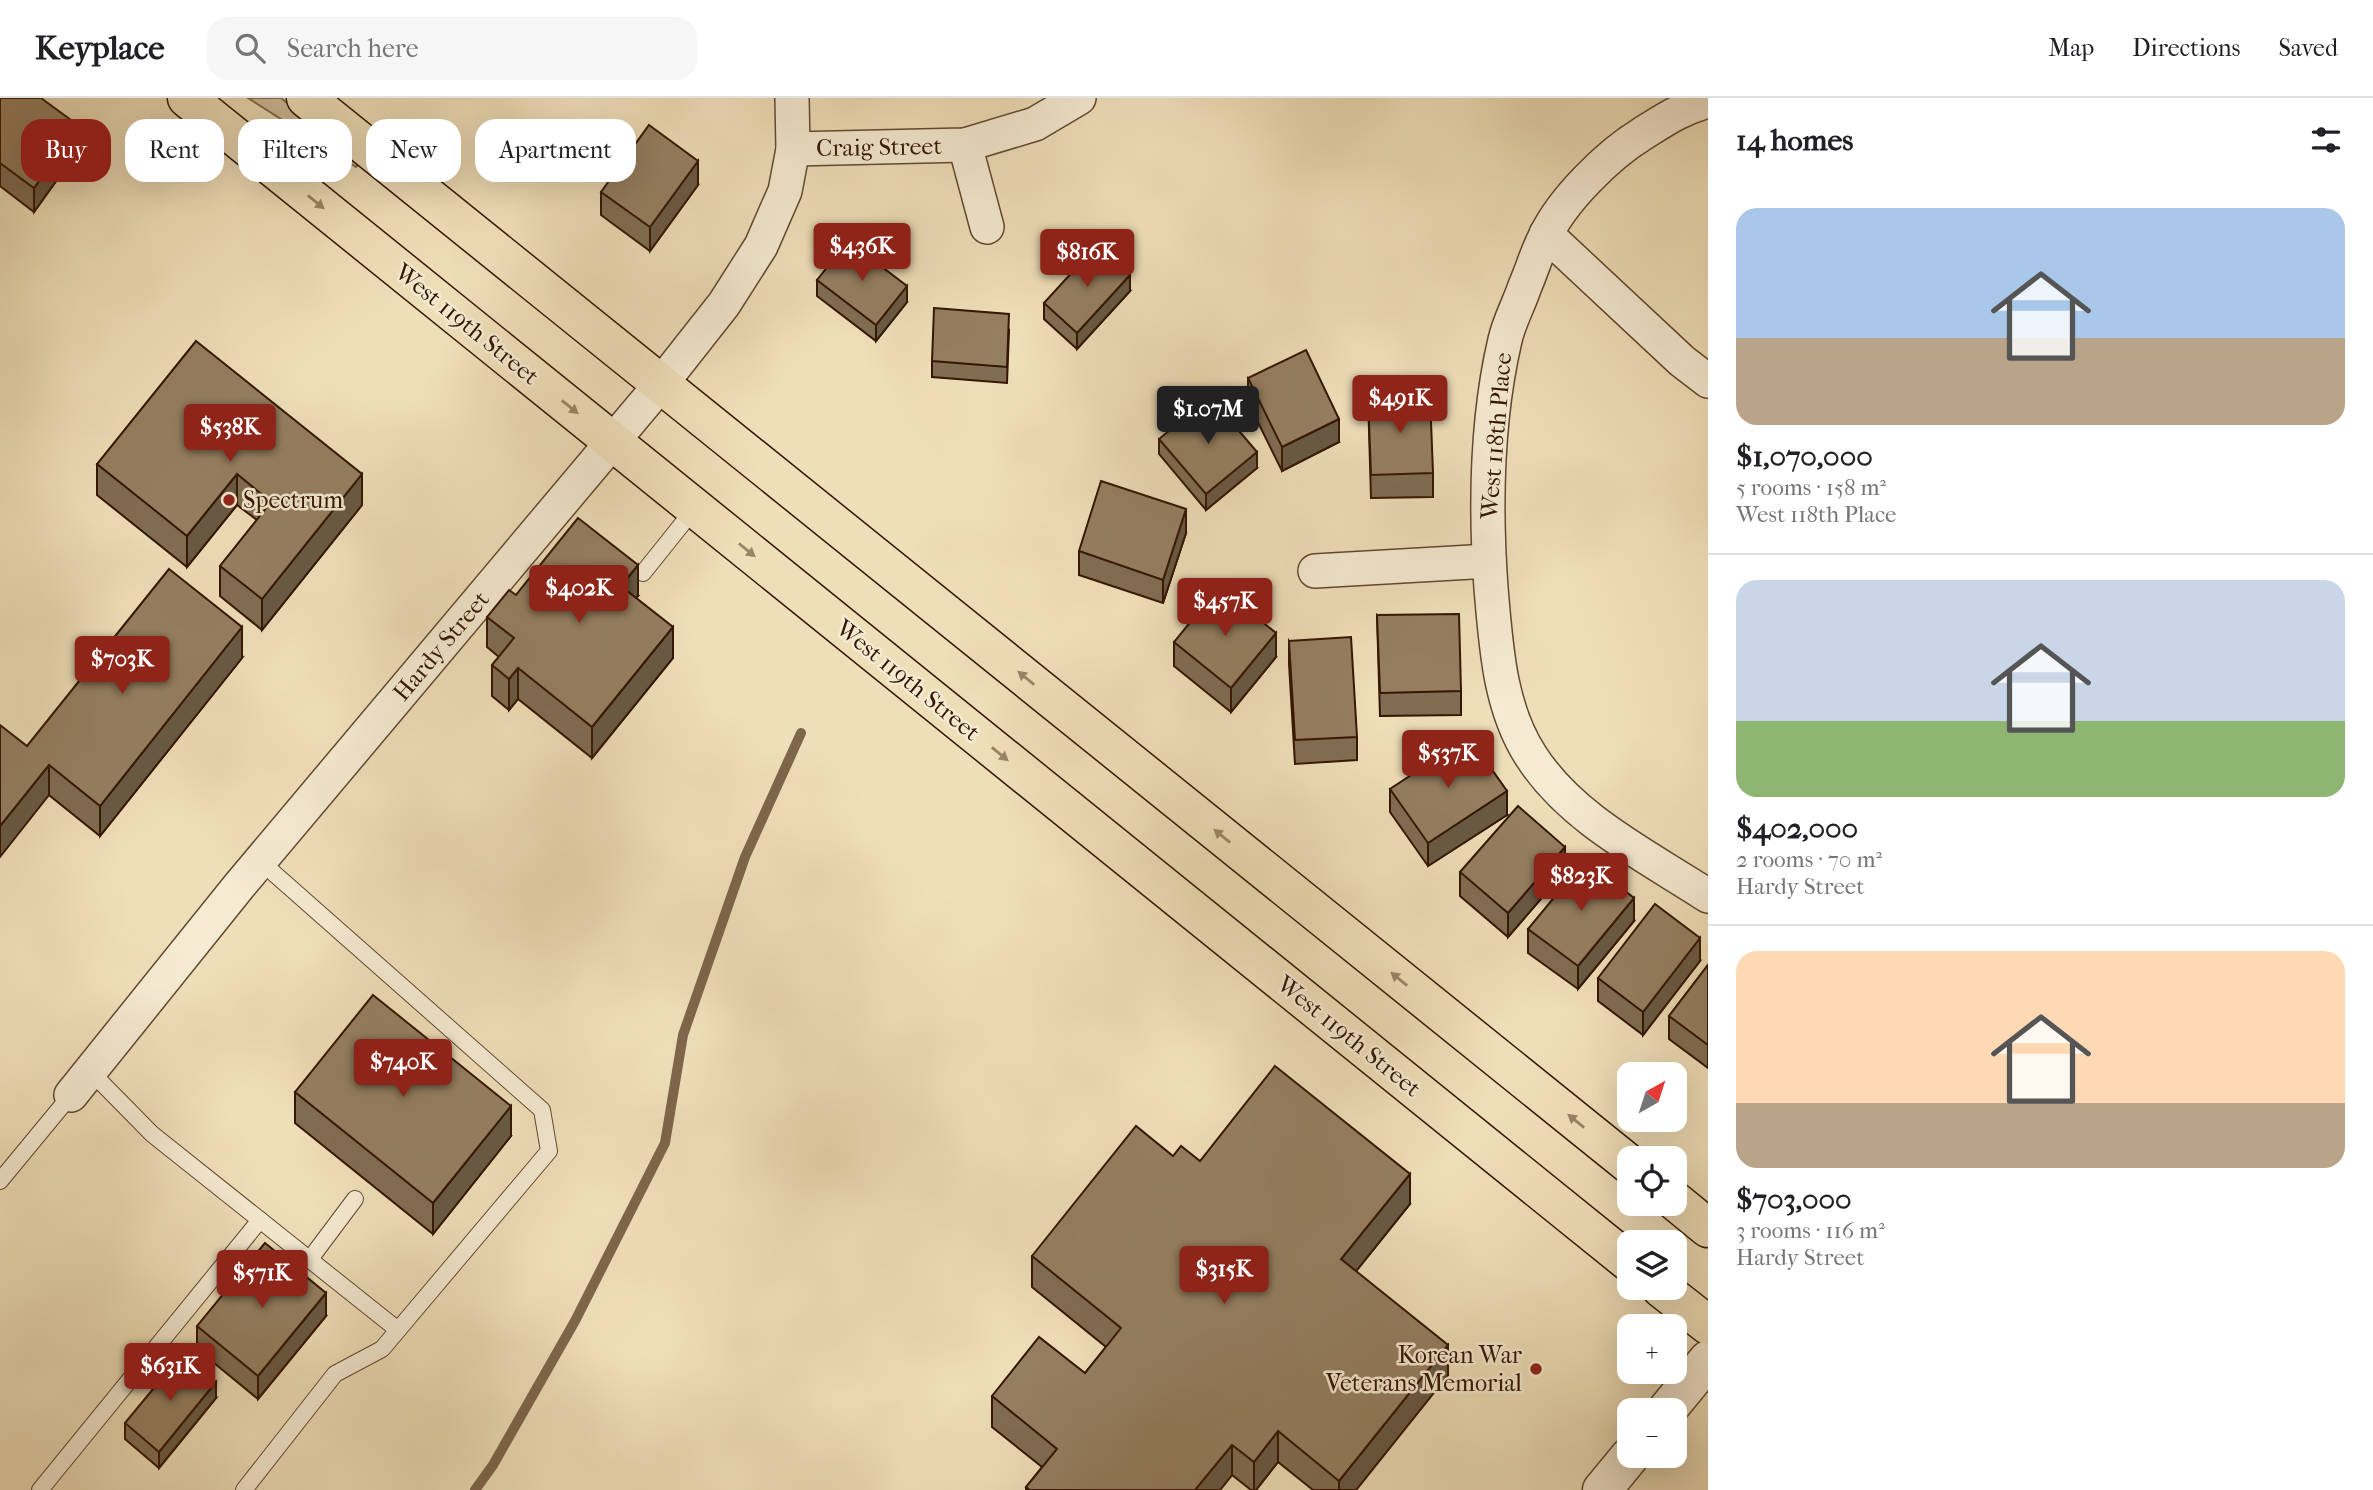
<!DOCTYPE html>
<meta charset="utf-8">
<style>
:root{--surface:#fff;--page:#f6f6f6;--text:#202124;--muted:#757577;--line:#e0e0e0;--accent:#8f2418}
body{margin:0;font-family:"IM FELL French Canon",serif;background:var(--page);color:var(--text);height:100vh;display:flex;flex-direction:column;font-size:26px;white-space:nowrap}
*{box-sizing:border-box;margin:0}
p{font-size:23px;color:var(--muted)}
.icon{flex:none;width:38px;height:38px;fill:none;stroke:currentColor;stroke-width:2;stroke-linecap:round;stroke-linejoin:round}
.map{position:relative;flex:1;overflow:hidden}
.panel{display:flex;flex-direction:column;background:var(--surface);width:665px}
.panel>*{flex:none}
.hud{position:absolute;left:21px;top:21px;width:665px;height:63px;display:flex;gap:14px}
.needle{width:46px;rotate:39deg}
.fabs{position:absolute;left:1617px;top:964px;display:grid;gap:14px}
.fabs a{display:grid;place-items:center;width:70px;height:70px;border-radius:14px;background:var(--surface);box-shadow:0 7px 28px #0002;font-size:35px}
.price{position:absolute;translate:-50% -60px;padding:0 16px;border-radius:7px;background:var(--accent);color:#fff;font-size:23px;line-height:46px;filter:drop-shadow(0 2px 4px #0008)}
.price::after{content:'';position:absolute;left:50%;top:42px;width:21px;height:16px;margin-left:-10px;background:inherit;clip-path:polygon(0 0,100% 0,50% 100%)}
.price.on{background:#222;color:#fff}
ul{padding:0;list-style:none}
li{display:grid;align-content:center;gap:14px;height:371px;padding:0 28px}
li+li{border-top:2px solid var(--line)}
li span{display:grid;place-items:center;height:217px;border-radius:21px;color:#555}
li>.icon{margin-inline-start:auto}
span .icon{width:126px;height:126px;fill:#fffc;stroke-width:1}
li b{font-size:30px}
h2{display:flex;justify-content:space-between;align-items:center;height:84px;padding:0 28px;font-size:30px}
.chip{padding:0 24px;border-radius:21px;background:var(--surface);box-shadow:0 7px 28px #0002;font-size:24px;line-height:63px}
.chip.on{background:var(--accent);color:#fff}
header{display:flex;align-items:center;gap:42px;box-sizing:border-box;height:98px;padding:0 35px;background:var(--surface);border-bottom:2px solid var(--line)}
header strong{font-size:33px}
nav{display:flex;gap:38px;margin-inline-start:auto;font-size:24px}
.search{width:490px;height:63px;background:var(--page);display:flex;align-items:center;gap:18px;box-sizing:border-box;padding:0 24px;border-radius:21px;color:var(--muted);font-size:26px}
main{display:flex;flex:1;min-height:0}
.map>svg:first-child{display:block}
.green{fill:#cfbd9a;stroke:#816a4e;stroke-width:2}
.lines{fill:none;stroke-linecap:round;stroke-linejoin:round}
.stream{stroke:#7d664b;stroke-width:10}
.service-casing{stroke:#624830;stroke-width:18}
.minor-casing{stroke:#624830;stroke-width:36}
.tertiary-casing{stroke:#624830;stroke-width:41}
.primary-casing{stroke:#331602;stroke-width:41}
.service{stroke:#f5ead2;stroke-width:16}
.minor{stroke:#f5ead2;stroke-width:33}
.tertiary{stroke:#f5ead2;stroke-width:38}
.primary{stroke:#efdfb9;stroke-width:38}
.wall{fill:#806d53;stroke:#331602;stroke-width:2}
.shaded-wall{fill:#685944;stroke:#331602;stroke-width:2}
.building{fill:#957f61;stroke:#331602;stroke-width:2}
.oneway{fill:#9a8567}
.poi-dot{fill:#8f2418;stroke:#f5ead2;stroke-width:2.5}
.labels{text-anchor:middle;stroke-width:5;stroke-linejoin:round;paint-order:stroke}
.street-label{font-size:24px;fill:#331602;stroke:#f5ead2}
.poi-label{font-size:24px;fill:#331602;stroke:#f5ead2;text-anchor:start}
</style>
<header>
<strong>Keyplace</strong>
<div class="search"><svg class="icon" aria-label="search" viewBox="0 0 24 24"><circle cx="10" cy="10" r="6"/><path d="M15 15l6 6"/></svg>Search here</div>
<nav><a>Map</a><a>Directions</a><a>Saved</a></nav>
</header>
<main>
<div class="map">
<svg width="1708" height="1392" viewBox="0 0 1708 1392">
<rect width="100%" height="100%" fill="#efdfb9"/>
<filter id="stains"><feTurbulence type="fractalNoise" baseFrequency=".00286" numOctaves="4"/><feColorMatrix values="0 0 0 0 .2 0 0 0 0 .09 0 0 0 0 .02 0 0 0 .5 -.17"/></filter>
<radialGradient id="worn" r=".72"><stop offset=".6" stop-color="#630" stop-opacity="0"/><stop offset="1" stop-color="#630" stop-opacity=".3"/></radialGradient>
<path class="green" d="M 248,0 L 281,0 L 361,63 L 356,69 Z"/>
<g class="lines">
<path class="stream" d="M 475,1392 L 493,1367 L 575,1223 L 665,1045 L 683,937 L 745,759 L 801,635"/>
<g class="service-casing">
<g id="service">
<path d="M 643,475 L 695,410"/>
<path d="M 90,973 L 152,1036 L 398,1232"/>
<path d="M 0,1083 L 71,997"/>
<path d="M 310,1161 L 355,1101"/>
<path d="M 40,1392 L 260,1122"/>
<path d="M 244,1392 L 335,1276 L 382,1251 L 549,1053 L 542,1012 L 260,763"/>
</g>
</g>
<g class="minor-casing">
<g id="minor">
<path d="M 1708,3 C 1680,11 1666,21 1642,36 C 1608,57 1562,102 1545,139 C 1537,154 1532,172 1525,188 C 1519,206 1509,224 1505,242 C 1486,323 1485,407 1491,490 C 1496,547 1499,609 1531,658 C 1571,721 1647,758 1708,798"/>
<path d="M 965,47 L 987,129"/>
<path d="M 793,51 L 965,47 L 1035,26 L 1079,0"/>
<path d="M 1546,136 L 1682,263 L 1708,283"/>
<path d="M 1315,473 L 1489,463"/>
<path d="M 71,997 L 239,788 L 661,286 L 724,206 L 761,148 L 785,93 L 793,51 L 792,0"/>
</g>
</g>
<g class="tertiary-casing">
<g id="tertiary">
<path d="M 1667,1312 L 1708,1262"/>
<path d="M 1602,1392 L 1630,1358"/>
</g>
</g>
<g class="primary-casing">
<g id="primary">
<path d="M 187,0 L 1629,1164"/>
<path d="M 306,0 L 1629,1066"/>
<path d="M 1675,1103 L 1708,1130"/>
<path d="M 1661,1190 L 1708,1227"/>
</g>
</g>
<use href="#service" class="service"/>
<use href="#minor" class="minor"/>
<use href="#tertiary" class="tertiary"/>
<use href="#primary" class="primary"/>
</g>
<g class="wall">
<path d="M 0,0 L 79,51 L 34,114 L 0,88 Z"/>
<path d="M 698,87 L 650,153 L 601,117 L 601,94 Z"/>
<path d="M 817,182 L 907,204 L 876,243 L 817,198 Z"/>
<path d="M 1130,193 L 1077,251 L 1044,221 L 1044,205 Z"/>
<path d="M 1009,232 L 1007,285 L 932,279 L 932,263 Z"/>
<path d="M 1248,280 L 1339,344 L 1282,373 L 1248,304 Z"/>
<path d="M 1368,298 L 1433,375 L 1433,399 L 1371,400 Z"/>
<path d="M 1159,341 L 1257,370 L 1206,412 L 1159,356 Z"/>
<path d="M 97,366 L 362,376 L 362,407 L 262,532 L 220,498 L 220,468 L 257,422 L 237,407 L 187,469 L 97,397 Z"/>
<path d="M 1186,435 L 1163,505 L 1079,477 L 1079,453 Z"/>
<path d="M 516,497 L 638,498 L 636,500 L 673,560 L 592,660 L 518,601 L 509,612 L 492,598 L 492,567 L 499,559 L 487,549 L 487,519 Z"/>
<path d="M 1377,517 L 1461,593 L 1461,617 L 1380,618 Z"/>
<path d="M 1289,543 L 1357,639 L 1357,662 L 1295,666 L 1289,566 Z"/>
<path d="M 1174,544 L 1276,559 L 1231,614 L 1174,568 Z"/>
<path d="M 242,560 L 100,738 L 49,697 L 27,648 Z"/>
<path d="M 1390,691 L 1507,717 L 1428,768 L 1390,714 Z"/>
<path d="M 1565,773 L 1508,839 L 1460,798 L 1460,774 Z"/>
<path d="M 1634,823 L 1578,891 L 1528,855 L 1528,831 Z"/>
<path d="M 1700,863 L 1643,937 L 1598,903 L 1598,880 Z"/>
<path d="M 1708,867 L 1708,970 L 1669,941 L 1669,918 Z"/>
<path d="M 295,994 L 511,1038 L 433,1136 L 295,1025 Z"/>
<path d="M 1173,1058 L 1410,1106 L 1356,1173 L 1448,1277 L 1356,1392 L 1313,1392 L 1278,1364 L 1256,1392 L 1251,1392 L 1232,1377 L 1220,1392 L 1026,1392 L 1026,1389 L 1042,1369 L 992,1329 L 992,1298 L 1085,1275 L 1106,1249 L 1032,1189 L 1032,1158 Z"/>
<path d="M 326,1218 L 258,1301 L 197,1251 L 197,1228 Z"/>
<path d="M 216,1300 L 159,1370 L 125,1341 L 125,1325 Z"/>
</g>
<g class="shaded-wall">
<path d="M 79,28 L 79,51 L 34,114 L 34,90 Z"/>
<path d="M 698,63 L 698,87 L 650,153 L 650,129 Z"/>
<path d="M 1130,177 L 1130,193 L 1077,251 L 1077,235 Z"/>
<path d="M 907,188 L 907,204 L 876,243 L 876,227 Z"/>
<path d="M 1339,321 L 1339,344 L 1282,373 L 1282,349 Z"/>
<path d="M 1257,354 L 1257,370 L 1206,412 L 1206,396 Z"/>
<path d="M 237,376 L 237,407 L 187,469 L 187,438 Z"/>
<path d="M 362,376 L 362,407 L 262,532 L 262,501 Z"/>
<path d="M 1186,411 L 1186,435 L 1163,505 L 1163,482 Z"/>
<path d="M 638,467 L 638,498 L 621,518 L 621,488 Z"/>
<path d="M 242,529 L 242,560 L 100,738 L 100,708 Z"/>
<path d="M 673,529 L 673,560 L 592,660 L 592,629 Z"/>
<path d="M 1276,535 L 1276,559 L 1231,614 L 1231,590 Z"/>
<path d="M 518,570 L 518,601 L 509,612 L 509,581 Z"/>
<path d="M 49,667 L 49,697 L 0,759 L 0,728 Z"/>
<path d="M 1507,693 L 1507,717 L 1428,768 L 1428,745 Z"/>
<path d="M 1565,749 L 1565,773 L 1508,839 L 1508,815 Z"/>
<path d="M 1634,800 L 1634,823 L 1578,891 L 1578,868 Z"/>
<path d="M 1700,840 L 1700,863 L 1643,937 L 1643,914 Z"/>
<path d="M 511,1008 L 511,1038 L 433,1136 L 433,1105 Z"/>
<path d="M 1410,1076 L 1410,1106 L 1341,1192 L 1341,1161 Z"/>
<path d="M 326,1195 L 326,1218 L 258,1301 L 258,1278 Z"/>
<path d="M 1448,1247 L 1448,1277 L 1356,1392 L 1339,1392 L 1339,1383 Z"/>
<path d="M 216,1284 L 216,1300 L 159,1370 L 159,1354 Z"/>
<path d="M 1278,1333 L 1278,1364 L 1256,1392 L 1254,1392 L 1254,1364 Z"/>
<path d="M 1232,1347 L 1232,1377 L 1220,1392 L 1195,1392 Z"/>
</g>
<g class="building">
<path d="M 0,0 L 41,0 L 79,28 L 34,90 L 0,65 Z"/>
<path d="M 649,27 L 698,63 L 650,129 L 601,94 Z"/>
<path d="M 848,143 L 907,188 L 876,227 L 817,182 Z"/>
<path d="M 1097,147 L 1130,177 L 1077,235 L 1044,205 Z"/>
<path d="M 934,210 L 1009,216 L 1007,269 L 932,263 Z"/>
<path d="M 196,243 L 362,376 L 262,501 L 220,468 L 271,404 L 237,376 L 187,438 L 97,366 Z"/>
<path d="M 1306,252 L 1339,321 L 1282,349 L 1248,280 Z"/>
<path d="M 1430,297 L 1433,375 L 1371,377 L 1368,298 Z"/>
<path d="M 1210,299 L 1257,354 L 1206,396 L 1159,341 Z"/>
<path d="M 1101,383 L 1186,411 L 1163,482 L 1079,453 Z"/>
<path d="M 578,420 L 638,467 L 621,488 L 673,529 L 592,629 L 518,570 L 509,581 L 492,567 L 514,540 L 487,519 L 509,492 L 516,497 Z"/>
<path d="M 169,471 L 242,529 L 100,708 L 49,667 L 0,728 L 0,627 L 27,648 Z"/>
<path d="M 1219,489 L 1276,535 L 1231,590 L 1174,544 Z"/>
<path d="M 1459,516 L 1461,593 L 1380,595 L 1377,517 Z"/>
<path d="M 1351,539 L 1357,639 L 1295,642 L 1289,543 Z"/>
<path d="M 1469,639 L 1507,693 L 1428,745 L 1390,691 Z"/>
<path d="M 1518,708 L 1565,749 L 1508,815 L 1460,774 Z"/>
<path d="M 1585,762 L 1634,800 L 1578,868 L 1528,831 Z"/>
<path d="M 1655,806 L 1700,840 L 1643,914 L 1598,880 Z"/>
<path d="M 1708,867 L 1708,947 L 1669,918 Z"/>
<path d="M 373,897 L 511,1008 L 433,1105 L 295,994 Z"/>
<path d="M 1275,968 L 1410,1076 L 1341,1161 L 1448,1247 L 1339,1383 L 1278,1333 L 1254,1364 L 1232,1347 L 1195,1392 L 1030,1392 L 1026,1389 L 1057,1351 L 992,1298 L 1039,1239 L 1085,1275 L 1121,1230 L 1032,1158 L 1136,1028 L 1173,1058 L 1181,1048 L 1200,1063 Z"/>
<path d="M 265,1145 L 326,1195 L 258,1278 L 197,1228 Z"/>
<path d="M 182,1256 L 216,1284 L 159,1354 L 125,1325 Z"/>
</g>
<defs><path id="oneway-solid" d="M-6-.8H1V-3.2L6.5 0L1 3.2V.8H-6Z" transform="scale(1.75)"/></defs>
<g class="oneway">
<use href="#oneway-solid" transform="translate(316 104) rotate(39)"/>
<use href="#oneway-solid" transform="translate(570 309) rotate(39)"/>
<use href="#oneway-solid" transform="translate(747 452) rotate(39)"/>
<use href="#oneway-solid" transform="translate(1026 580) rotate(-141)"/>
<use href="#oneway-solid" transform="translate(1000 656) rotate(39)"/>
<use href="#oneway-solid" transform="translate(1222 738) rotate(-141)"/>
<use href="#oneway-solid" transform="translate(1399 881) rotate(-141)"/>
<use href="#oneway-solid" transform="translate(1576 1023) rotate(-141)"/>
</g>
<g class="poi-dot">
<circle cx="229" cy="402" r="7"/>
<circle cx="1536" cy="1271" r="7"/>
</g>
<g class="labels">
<g class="street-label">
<text transform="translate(879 49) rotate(-1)" y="8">Craig Street</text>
<text transform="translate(467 226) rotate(39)" y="8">West 119th Street</text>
<text transform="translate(1496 338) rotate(-85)" y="8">West 118th Place</text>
<text transform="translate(441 548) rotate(-50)" y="8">Hardy Street</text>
<text transform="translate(908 582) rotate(39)" y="8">West 119th Street</text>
<text transform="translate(1349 938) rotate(39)" y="8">West 119th Street</text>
</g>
<g class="poi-label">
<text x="243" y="410">Spectrum</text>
<text x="1522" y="1265" text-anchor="end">Korean War<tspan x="1522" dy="28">Veterans Memorial</tspan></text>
</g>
</g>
<rect width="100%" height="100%" filter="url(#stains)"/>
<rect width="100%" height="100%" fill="url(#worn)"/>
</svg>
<div class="fabs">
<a><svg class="needle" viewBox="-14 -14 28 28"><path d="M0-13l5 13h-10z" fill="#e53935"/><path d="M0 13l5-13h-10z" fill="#757577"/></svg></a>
<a><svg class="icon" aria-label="locate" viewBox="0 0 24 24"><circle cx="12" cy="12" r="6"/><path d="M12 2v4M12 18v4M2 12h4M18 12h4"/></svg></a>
<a><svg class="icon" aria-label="layers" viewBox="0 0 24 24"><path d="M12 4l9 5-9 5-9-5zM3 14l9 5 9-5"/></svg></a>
<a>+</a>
<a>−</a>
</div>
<b class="price" style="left:862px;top:185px">$436K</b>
<b class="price" style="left:1087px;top:191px">$816K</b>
<b class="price" style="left:1400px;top:337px">$491K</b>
<b class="price on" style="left:1208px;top:348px">$1.07M</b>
<b class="price" style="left:230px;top:366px">$538K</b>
<b class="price" style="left:579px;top:527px">$402K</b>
<b class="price" style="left:1225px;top:540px">$457K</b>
<b class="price" style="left:122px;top:598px">$703K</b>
<b class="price" style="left:1448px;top:692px">$537K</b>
<b class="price" style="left:1581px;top:815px">$823K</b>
<b class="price" style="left:403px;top:1001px">$740K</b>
<b class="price" style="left:1224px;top:1208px">$315K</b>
<b class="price" style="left:262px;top:1212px">$571K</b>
<b class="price" style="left:170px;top:1305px">$631K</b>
<div class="hud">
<a class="chip on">Buy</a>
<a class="chip">Rent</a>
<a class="chip">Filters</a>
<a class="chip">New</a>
<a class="chip">Apartment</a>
</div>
</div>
<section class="panel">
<h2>14 homes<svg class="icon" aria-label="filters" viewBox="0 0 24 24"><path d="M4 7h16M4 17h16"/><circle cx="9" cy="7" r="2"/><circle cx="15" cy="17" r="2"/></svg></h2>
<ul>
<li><span style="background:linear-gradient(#a9c7e8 60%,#b9a48a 0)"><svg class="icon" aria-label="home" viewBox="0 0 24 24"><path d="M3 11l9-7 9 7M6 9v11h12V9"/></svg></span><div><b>$1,070,000</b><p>5 rooms · 158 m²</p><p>West 118th Place</p></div></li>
<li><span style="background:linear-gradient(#c9d6e8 65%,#8fb573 0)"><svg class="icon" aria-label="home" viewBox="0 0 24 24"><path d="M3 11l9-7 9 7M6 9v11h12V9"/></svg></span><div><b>$402,000</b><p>2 rooms · 70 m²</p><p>Hardy Street</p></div></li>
<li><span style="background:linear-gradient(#ffd9b3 70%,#b9a48a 0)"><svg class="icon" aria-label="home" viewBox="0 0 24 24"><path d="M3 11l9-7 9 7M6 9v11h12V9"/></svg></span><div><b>$703,000</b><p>3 rooms · 116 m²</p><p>Hardy Street</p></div></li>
</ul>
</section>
</main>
